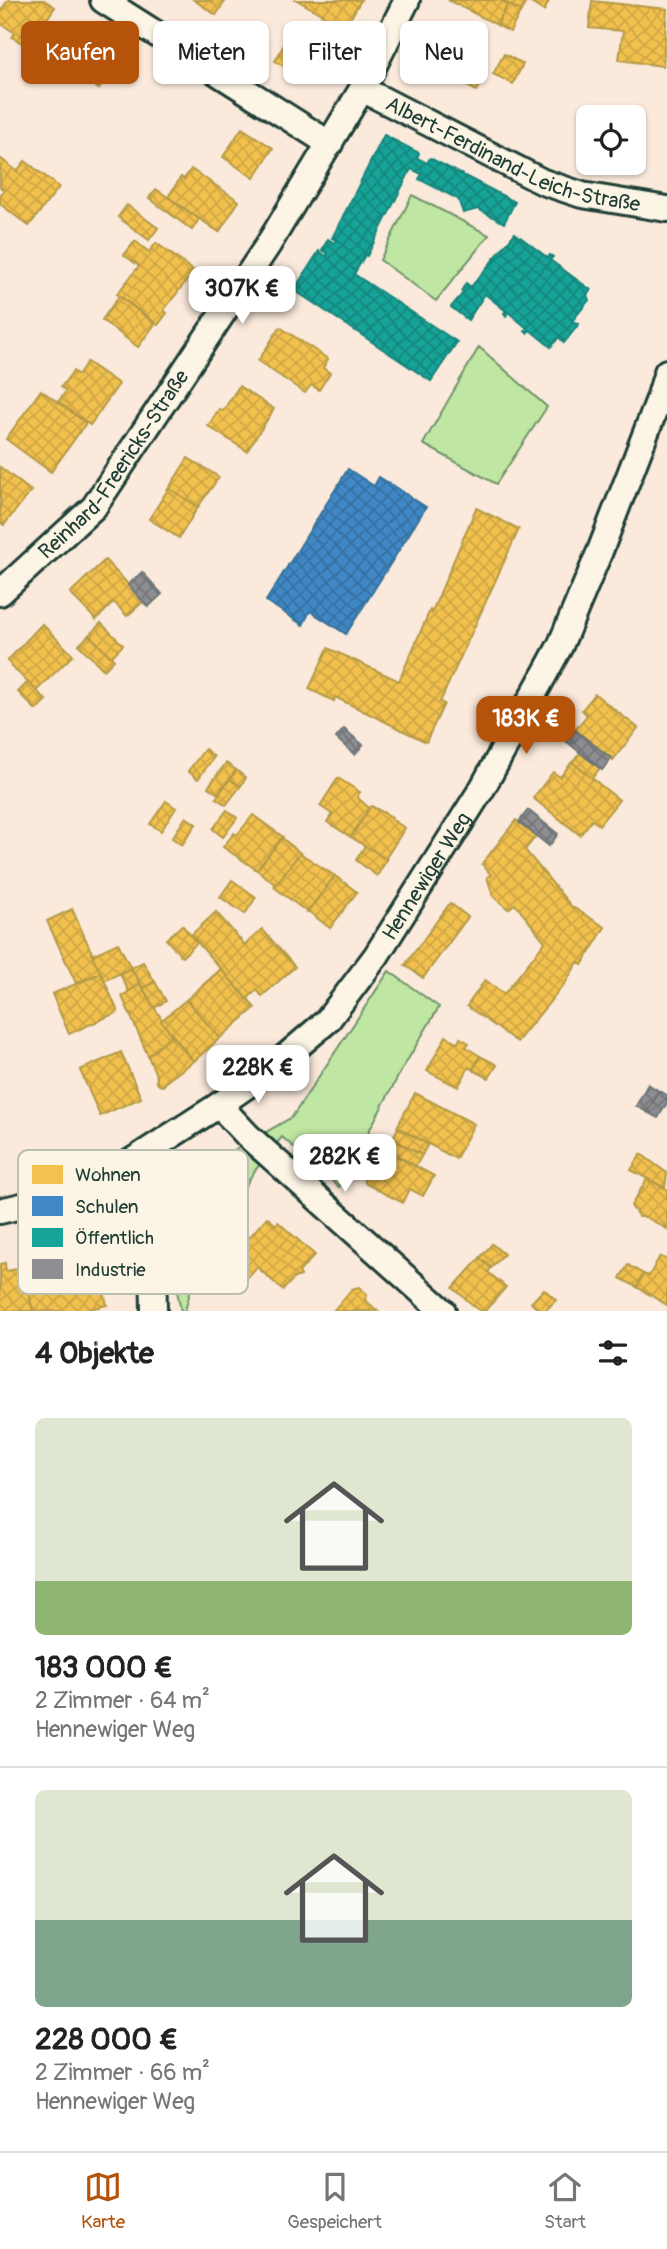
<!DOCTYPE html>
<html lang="de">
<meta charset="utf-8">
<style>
:root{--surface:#fff;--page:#f6f6f6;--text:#222;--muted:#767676;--line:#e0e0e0;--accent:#b45309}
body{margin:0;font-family:Pangolin,sans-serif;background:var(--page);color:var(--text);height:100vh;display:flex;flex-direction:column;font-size:26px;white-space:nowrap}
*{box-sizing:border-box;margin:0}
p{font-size:23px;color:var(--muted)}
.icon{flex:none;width:38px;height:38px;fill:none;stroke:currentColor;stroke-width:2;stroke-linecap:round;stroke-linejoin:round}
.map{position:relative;height:1311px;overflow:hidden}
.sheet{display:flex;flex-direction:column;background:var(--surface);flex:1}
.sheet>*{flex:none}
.banner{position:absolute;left:21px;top:21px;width:626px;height:63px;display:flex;gap:14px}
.tools{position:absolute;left:576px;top:105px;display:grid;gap:14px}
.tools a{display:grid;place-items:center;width:70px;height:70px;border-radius:10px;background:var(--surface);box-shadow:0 2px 5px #0004;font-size:35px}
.price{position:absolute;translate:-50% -60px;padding:0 16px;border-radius:14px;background:#fff;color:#222;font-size:23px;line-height:46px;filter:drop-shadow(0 2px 4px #0008)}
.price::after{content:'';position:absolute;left:50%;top:42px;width:21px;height:16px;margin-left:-10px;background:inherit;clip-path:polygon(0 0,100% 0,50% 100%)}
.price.current{background:var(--accent);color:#fff}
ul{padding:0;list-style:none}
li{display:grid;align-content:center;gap:14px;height:371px;padding:0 35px}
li+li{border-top:2px solid var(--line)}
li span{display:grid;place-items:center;height:217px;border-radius:10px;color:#555}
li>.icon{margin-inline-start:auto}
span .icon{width:126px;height:126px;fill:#fffc;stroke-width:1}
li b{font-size:30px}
h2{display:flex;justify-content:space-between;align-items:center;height:84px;padding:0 35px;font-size:30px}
.chip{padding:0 24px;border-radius:10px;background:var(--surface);box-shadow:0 2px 5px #0004;font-size:24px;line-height:63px}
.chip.current{background:var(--accent);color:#fff}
.dock{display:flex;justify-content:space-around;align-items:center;height:98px;border-top:2px solid var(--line);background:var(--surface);font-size:19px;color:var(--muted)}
.dock a{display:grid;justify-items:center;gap:4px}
.dock .current{color:var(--accent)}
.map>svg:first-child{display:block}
.green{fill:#bfe6a2;stroke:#6f926b;stroke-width:2}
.homes{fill:url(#homes-cross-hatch);stroke:#b39946;stroke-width:2}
.schools{fill:url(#schools-cross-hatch);stroke:#35729a;stroke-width:2}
.public{fill:url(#public-cross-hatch);stroke:#19847a;stroke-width:2}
.industry{fill:url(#industry-cross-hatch);stroke:#6c7576;stroke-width:2}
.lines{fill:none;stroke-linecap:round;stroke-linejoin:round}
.street-casing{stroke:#1f3d34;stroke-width:30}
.street{stroke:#fcf5e5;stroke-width:24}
.labels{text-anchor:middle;stroke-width:7;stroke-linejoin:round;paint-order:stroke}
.street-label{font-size:21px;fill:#1f3d34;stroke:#fcf5e5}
.key{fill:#fcf5e5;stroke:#babeb0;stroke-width:2}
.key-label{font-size:19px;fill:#1f3d34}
</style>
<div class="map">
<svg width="667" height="1311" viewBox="0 0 667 1311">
<defs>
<pattern id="homes-cross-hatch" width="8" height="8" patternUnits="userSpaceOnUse" patternTransform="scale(1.75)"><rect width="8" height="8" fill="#f2c14e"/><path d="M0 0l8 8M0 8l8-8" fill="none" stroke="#cfa745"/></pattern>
<pattern id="schools-cross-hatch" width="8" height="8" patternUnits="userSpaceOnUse" patternTransform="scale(1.75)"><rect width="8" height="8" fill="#3f88c5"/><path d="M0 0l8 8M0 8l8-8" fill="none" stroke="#3470a1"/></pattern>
<pattern id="public-cross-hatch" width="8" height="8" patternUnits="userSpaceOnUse" patternTransform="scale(1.75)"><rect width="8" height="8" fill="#17a398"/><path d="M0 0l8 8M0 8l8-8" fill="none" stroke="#14867d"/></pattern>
<pattern id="industry-cross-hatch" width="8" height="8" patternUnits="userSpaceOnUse" patternTransform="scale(1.75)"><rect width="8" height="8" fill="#8d8d92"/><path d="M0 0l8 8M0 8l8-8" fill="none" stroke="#737478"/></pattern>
</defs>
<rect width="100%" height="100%" fill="#fbeadc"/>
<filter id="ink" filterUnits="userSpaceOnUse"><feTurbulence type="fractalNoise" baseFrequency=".0143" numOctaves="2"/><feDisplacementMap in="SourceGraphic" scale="14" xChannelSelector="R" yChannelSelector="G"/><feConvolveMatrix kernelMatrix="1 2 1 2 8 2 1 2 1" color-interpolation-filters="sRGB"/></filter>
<g filter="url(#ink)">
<g class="green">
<path d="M 412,195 L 489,235 L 436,301 L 380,260 Z"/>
<path d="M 479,347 L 547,407 L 496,484 L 423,444 Z"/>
<path d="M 389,971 L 439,1007 L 401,1071 L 339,1187 L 282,1137 L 253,1173 L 196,1269 L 185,1311 L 181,1311 L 158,1195 L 292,1117 Z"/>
</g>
<g class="homes">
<path d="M 8,0 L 44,0 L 55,7 L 28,47 L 12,37 L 15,33 L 0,23 L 0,12 Z"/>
<path d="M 194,0 L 226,0 L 216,15 Z"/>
<path d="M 297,0 L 361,0 L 345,28 Z"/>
<path d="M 448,0 L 500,0 L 508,4 L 497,25 Z"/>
<path d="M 500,0 L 523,0 L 526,2 L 521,11 Z"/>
<path d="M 526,0 L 548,0 L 549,1 L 544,11 Z"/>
<path d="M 592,1 L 667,9 L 663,66 L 619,60 L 623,31 L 589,28 Z"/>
<path d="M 508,4 L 521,11 L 510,32 L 497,25 Z"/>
<path d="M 294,27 L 334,51 L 316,85 L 275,61 Z"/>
<path d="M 317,27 L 339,40 L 334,51 L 311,37 Z"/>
<path d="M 439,28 L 468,47 L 458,63 L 484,79 L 476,91 L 450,76 L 445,83 L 416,64 Z"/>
<path d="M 92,31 L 123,51 L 99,89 L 68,69 Z"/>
<path d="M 504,54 L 523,64 L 513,84 L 493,74 Z"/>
<path d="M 242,128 L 273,148 L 254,178 L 223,157 Z"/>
<path d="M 0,158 L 17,171 L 25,161 L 59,187 L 29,226 L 0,204 L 0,195 L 4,190 L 0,187 Z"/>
<path d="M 191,169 L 239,201 L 219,232 L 168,197 L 181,177 L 184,179 Z"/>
<path d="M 156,189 L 199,219 L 192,230 L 149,198 Z"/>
<path d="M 127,205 L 158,228 L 149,240 L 118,217 Z"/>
<path d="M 135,241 L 149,252 L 156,243 L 194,271 L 164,310 L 167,313 L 158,325 L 117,294 L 139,266 L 124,255 Z"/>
<path d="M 119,296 L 155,324 L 138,347 L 102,320 Z"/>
<path d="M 280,327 L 328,359 L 323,368 L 330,373 L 319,390 L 311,385 L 305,393 L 258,361 Z"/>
<path d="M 87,362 L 119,384 L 90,425 L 58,402 L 66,391 L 61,387 L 73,371 L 78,375 Z"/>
<path d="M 239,386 L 274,409 L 247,451 L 208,426 L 219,409 L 223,411 Z"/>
<path d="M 41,390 L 86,423 L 51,472 L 6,439 Z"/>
<path d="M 188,458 L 219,477 L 198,507 L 169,488 Z"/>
<path d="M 0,467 L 31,491 L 4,525 L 0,522 Z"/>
<path d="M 169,488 L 198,507 L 179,538 L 149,519 Z"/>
<path d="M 476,508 L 519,529 L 440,702 L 444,704 L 426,742 L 335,697 L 334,701 L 309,689 L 328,648 L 399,681 L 430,610 L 432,612 Z"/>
<path d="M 105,560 L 144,601 L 127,616 L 114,602 L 96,620 L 70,593 Z"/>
<path d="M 101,623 L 123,645 L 111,657 L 89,635 Z"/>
<path d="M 42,624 L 73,655 L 36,691 L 7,661 Z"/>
<path d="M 89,635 L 114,660 L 104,670 L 79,645 Z"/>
<path d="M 28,682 L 46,700 L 36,710 L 18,692 Z"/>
<path d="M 595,694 L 638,728 L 613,760 L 575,730 L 587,715 L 582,710 Z"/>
<path d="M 205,749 L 214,757 L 198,779 L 188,771 Z"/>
<path d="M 580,753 L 600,768 L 592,778 L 572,763 Z"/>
<path d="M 572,762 L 619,800 L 599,825 L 592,820 L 580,835 L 533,798 L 553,772 L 560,777 Z"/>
<path d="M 226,763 L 236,770 L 218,794 L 208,787 Z"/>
<path d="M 236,770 L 246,778 L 240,787 L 230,779 Z"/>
<path d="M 338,778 L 360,792 L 357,797 L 369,808 L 351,837 L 327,822 L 332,814 L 320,806 Z"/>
<path d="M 230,779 L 240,787 L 226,805 L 216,798 Z"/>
<path d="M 166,801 L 176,808 L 161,831 L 150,824 Z"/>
<path d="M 371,806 L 392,817 L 391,819 L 405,828 L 385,859 L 351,837 Z"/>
<path d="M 227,810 L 237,818 L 223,837 L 213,829 Z"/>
<path d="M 253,815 L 283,837 L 257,870 L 223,847 L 234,833 L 237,835 Z"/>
<path d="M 186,817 L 196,824 L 182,845 L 172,838 Z"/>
<path d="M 516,820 L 536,836 L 525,850 L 571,906 L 605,927 L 582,965 L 578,962 L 566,982 L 517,1042 L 467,1006 L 485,980 L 504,994 L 545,942 L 515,904 L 508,909 L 493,896 L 487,877 L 491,875 L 482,864 Z"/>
<path d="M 282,838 L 300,853 L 276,885 L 257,870 Z"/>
<path d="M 365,846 L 387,859 L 377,876 L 356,860 Z"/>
<path d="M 300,853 L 335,876 L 307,912 L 274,887 Z"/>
<path d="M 334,875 L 357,892 L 330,928 L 308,911 L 335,876 Z"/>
<path d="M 232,880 L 256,897 L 245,914 L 220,897 Z"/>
<path d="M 450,903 L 468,917 L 423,978 L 405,965 Z"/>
<path d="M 72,909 L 101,973 L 76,983 L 47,921 Z"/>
<path d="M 216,912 L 245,945 L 262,929 L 295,967 L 262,996 L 257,990 L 248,998 L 252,1005 L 191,935 Z"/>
<path d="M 182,925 L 197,943 L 182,957 L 166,939 Z"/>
<path d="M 118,943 L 131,968 L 104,981 L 92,955 Z"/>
<path d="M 143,962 L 155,982 L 143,988 L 131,968 Z"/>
<path d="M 131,968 L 140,984 L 129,992 L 120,974 Z"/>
<path d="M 221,969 L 255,1008 L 220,1038 L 186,1000 Z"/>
<path d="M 101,973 L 118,1012 L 69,1034 L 52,994 Z"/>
<path d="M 155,982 L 166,1001 L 154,1008 L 143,988 Z"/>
<path d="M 140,984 L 172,1036 L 148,1056 L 122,996 Z"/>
<path d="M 186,1000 L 220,1038 L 194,1061 L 161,1021 Z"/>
<path d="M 172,1036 L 194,1061 L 168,1080 L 163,1086 L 159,1085 L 156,1081 L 157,1077 L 148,1056 Z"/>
<path d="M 446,1036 L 458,1043 L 460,1038 L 469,1043 L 466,1047 L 480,1056 L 473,1070 L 469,1067 L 458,1087 L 427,1071 Z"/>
<path d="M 121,1052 L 141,1098 L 100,1116 L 80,1070 Z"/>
<path d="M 480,1056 L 497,1065 L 489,1078 L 473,1070 Z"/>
<path d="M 415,1093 L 474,1124 L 456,1159 L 397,1127 Z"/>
<path d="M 398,1128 L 428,1144 L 422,1155 L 392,1139 Z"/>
<path d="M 392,1139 L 422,1155 L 416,1166 L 386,1150 Z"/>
<path d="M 385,1150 L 434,1176 L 423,1196 L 410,1189 L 403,1203 L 366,1184 L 363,1178 L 368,1169 L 374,1169 Z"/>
<path d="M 641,1154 L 667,1173 L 665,1188 L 631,1170 Z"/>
<path d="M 647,1179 L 667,1189 L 667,1229 L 646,1217 L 639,1217 L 631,1206 Z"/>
<path d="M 267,1217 L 276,1225 L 278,1222 L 315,1255 L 299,1272 L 301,1276 L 294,1278 L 283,1290 L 257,1267 L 245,1280 L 227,1263 Z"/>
<path d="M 492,1244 L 504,1254 L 491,1268 L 480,1258 Z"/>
<path d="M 660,1256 L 667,1260 L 667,1305 L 637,1287 L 643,1274 L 649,1276 Z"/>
<path d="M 480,1258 L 491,1268 L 488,1272 L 506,1287 L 485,1311 L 480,1311 L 453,1288 Z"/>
<path d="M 5,1263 L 6,1271 L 23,1268 L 33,1311 L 0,1311 L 0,1264 Z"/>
<path d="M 77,1264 L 79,1270 L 98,1266 L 107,1305 L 81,1311 L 33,1311 L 23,1268 L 34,1265 L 35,1273 Z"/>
<path d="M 628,1265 L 643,1274 L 637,1287 L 620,1278 Z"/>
<path d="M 359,1287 L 367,1294 L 365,1300 L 378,1311 L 333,1311 L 352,1289 Z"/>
<path d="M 544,1289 L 556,1300 L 545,1311 L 540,1311 L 531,1303 Z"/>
</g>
<path class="schools" d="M 348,469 L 374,486 L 379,477 L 426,507 L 346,634 L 310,611 L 303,625 L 266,601 Z"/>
<g class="public">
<path d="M 384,135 L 419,153 L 417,158 L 427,163 L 430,158 L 515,202 L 504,223 L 478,209 L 463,213 L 458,199 L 419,179 L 422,174 L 411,169 L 367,256 L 365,255 L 354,274 L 457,342 L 431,381 L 294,290 L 319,251 L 326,256 L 328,253 L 322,250 L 328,239 L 334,243 L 336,240 L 332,238 Z"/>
<path d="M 515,233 L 548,258 L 550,255 L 553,257 L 550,260 L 591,290 L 587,295 L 589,300 L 572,321 L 579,324 L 564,343 L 559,337 L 551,347 L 530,330 L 527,333 L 525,331 L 527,328 L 508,312 L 506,316 L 504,313 L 506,311 L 485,294 L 468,320 L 451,307 L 463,293 L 461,291 L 466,283 L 471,287 Z"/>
</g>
<g class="industry">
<path d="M 142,572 L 162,594 L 148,607 L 128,585 Z"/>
<path d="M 344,729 L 363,745 L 355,755 L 336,738 Z"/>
<path d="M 575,730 L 611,758 L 602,770 L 566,741 Z"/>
<path d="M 528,810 L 558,834 L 549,846 L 519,822 Z"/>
<path d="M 648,1084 L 659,1091 L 647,1112 L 636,1106 Z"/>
<path d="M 659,1091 L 667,1095 L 667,1103 L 658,1118 L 647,1112 Z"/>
</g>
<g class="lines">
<g class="street-casing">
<g id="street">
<path d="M 103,0 L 330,144"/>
<path id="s1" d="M 362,89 L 543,182 L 582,195 L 667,209"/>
<path id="s2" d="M 0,593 L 94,507 L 268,245 L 362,89 L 407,0"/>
<path d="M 219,1105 L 248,1136 L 443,1311"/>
<path d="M 124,1166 L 153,1256 L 154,1311"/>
<path id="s3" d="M 0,1211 L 34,1203 L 124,1166 L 219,1105 L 271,1069 L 327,1021 L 376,956 L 483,787 L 560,646 L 600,551 L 659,399 L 667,372"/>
</g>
</g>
<use href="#street" class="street"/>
</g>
</g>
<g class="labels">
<g class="street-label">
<text dy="7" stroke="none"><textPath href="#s1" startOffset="166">Albert-Ferdinand-Leich-Straße</textPath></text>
<text dy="7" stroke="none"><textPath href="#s2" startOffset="173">Reinhard-Freericks-Straße</textPath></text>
<text dy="7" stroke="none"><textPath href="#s3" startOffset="558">Hennewiger Weg</textPath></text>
</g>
</g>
<rect x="18" y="1150" width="230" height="144" rx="10" class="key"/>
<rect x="32" y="1165" width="31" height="19" fill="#f2c14e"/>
<rect x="32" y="1196" width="31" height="20" fill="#3f88c5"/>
<rect x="32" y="1228" width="31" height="19" fill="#17a398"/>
<rect x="32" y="1259" width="31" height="20" fill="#8d8d92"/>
<g class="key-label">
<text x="75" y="1181">Wohnen</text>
<text x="75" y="1213">Schulen</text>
<text x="75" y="1244">Öffentlich</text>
<text x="75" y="1276">Industrie</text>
</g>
</svg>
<div class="tools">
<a><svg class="icon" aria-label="locate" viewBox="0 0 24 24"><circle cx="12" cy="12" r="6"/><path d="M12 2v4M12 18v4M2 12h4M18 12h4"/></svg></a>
</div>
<b class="price" style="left:242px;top:326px">307K €</b>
<b class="price current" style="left:526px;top:756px">183K €</b>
<b class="price" style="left:258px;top:1105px">228K €</b>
<b class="price" style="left:345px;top:1194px">282K €</b>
<div class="banner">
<a class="chip current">Kaufen</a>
<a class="chip">Mieten</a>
<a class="chip">Filter</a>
<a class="chip">Neu</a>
</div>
</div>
<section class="sheet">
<h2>4 Objekte<svg class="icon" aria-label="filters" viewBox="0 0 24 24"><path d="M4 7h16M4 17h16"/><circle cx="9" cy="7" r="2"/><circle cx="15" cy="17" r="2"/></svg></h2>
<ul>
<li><span style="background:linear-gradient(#dfe7d0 75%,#8fb573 0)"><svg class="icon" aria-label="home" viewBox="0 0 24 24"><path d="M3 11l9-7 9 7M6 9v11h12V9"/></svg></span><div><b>183 000 €</b><p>2 Zimmer · 64 m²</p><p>Hennewiger Weg</p></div></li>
<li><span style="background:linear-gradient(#dfe7d0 60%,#7fa58c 0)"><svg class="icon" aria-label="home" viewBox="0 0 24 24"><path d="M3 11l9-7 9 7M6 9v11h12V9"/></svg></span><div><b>228 000 €</b><p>2 Zimmer · 66 m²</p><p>Hennewiger Weg</p></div></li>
</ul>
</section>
<nav class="dock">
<a class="current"><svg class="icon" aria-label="map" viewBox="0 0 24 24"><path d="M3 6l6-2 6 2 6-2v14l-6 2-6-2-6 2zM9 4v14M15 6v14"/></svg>Karte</a>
<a><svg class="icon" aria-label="saved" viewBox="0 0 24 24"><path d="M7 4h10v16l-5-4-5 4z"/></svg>Gespeichert</a>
<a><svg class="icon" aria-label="home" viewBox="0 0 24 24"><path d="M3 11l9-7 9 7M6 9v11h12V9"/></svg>Start</a>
</nav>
